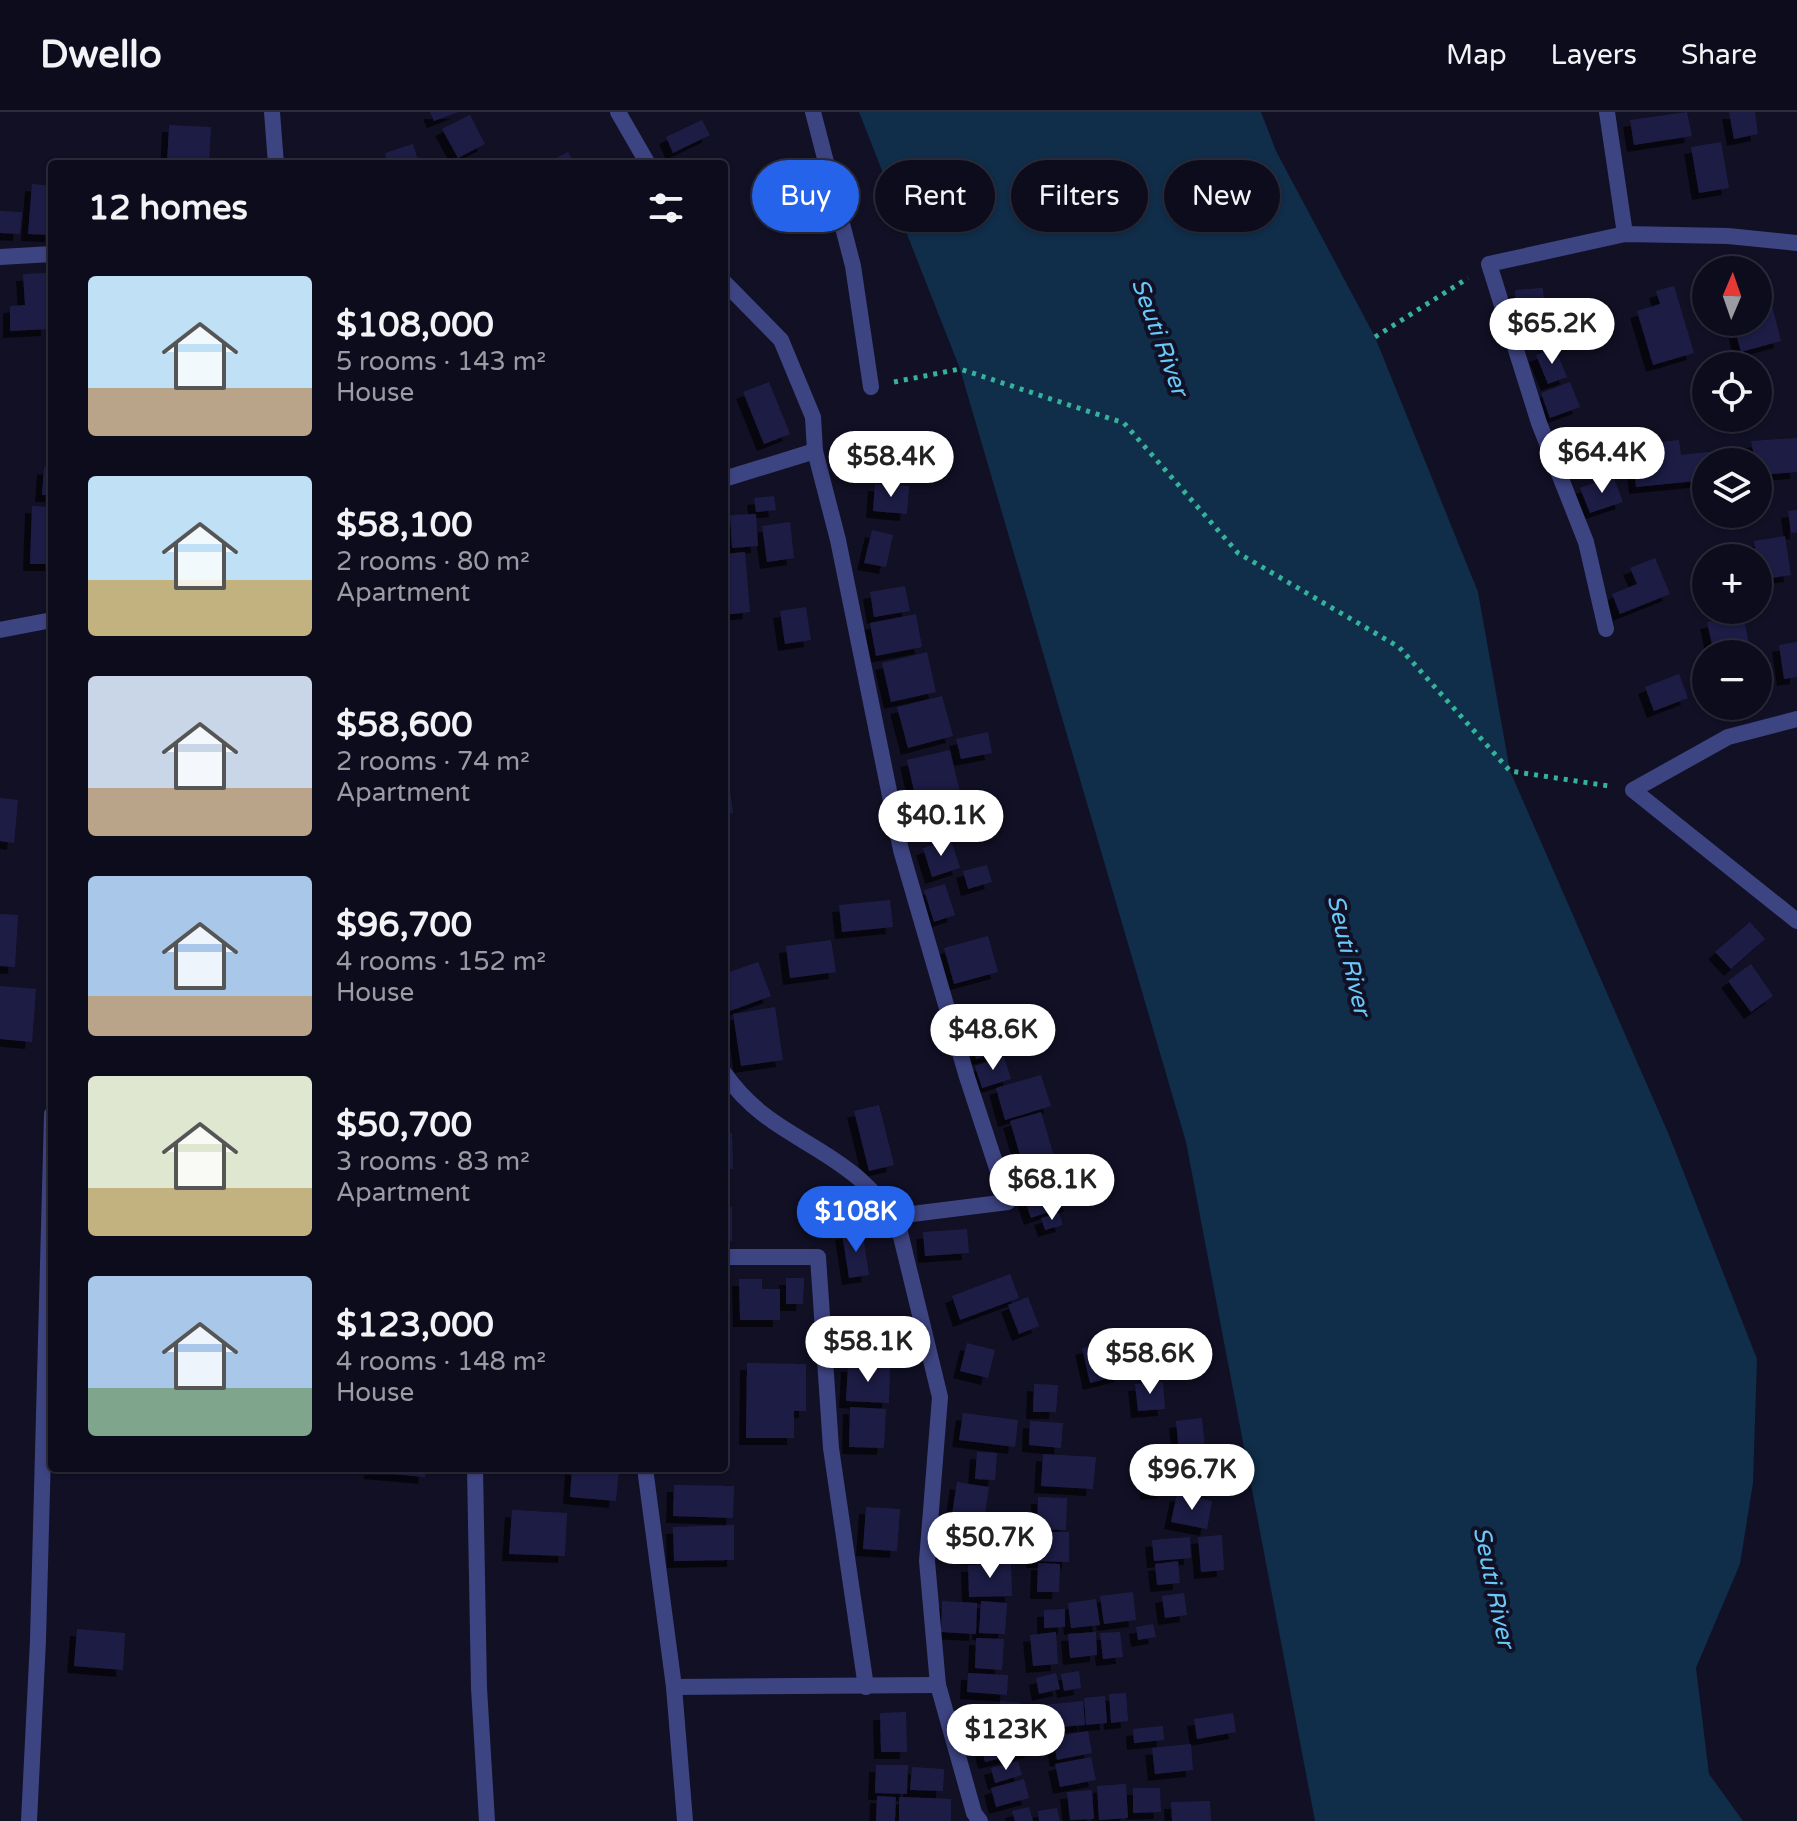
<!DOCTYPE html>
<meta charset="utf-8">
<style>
:root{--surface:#0d0c1c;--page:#1b1a29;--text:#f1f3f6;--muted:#9a9ba3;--line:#2d2c3b;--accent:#2563eb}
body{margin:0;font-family:"Varela Round",sans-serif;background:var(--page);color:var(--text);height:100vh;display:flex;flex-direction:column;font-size:30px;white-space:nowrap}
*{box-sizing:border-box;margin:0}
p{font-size:26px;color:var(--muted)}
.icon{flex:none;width:44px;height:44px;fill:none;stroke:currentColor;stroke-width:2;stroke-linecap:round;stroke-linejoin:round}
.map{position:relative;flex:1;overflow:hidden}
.drawer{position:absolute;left:48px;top:48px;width:680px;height:1312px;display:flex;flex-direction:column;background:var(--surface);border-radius:8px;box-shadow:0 2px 6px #0004,0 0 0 2px var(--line)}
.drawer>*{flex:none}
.banner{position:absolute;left:752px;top:48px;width:760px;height:72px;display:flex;gap:16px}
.needle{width:52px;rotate:2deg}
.controls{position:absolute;left:1692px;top:144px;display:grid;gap:16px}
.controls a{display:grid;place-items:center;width:80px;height:80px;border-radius:50%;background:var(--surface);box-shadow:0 2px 6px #0004,0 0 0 2px var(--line);font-size:40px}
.price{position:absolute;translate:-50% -68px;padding:0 18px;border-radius:28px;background:#fff;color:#222;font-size:26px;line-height:52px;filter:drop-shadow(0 2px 4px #0008)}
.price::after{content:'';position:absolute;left:50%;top:48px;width:24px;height:18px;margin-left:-12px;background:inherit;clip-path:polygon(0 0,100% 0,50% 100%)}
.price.active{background:var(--accent);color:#fff}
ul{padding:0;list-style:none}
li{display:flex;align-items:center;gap:24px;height:200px;padding:0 40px}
li span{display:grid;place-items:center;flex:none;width:224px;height:160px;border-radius:8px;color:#555}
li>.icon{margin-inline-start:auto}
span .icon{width:96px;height:96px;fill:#fffc;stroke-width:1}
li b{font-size:34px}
h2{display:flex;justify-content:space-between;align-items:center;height:96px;padding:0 40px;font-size:34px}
.pill{padding:0 28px;border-radius:36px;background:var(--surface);box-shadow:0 2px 6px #0004,0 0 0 2px var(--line);font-size:28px;line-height:72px}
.pill.active{background:var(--accent);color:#fff}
header{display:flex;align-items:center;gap:48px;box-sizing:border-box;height:112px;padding:0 40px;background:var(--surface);border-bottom:2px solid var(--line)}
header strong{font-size:38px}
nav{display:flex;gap:44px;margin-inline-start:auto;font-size:28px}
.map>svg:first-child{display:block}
.water{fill:#102d49}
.building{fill:#1f1d45;filter:url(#shadow)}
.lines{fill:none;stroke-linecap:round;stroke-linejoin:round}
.path{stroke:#34b39a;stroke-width:5;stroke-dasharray:4 6;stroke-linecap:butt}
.street{stroke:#3d4482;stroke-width:16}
.labels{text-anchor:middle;stroke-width:8;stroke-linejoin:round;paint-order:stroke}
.water-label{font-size:24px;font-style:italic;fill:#68c9f9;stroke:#111025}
</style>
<header>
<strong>Dwello</strong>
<nav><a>Map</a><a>Layers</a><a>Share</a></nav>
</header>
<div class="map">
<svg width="1797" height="1709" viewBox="0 0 1797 1709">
<defs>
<filter id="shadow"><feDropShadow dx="-7" dy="7" stdDeviation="0" flood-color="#0009"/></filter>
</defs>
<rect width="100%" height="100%" fill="#111025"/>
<path class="water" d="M 859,0 L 1261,0 L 1276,39 L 1375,225 L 1478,480 L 1510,659 L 1669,1023 L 1757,1247 L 1753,1371 L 1740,1452 L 1696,1556 L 1709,1662 L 1743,1709 L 1315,1709 L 1186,1030 L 960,257 Z"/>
<g class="building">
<path d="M 430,0 L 458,0 L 434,9 Z"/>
<path d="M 1687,0 L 1692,24 L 1634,33 L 1630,8 Z"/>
<path d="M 1729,0 L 1755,0 L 1758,22 L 1734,27 Z"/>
<path d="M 470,3 L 485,32 L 458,46 L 442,17 Z"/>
<path d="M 702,8 L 710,23 L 673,41 L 666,25 Z"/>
<path d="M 169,13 L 211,15 L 209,52 L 167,52 Z"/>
<path d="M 1721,30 L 1729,76 L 1699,81 L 1691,35 Z"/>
<path d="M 413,32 L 419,52 L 388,52 L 385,41 Z"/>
<path d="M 568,40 L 574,52 L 545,52 Z"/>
<path d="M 32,72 L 52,74 L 52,123 L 28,122 Z"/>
<path d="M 0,99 L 22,100 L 20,122 L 0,121 Z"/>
<path d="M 46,161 L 48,217 L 10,219 L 10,194 L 25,193 L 23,162 Z"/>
<path d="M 1674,174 L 1694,241 L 1653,253 L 1637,199 L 1660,192 L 1656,179 Z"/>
<path d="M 1543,176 L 1545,211 L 1517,213 L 1515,178 Z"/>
<path d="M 1770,186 L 1781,229 L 1741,240 L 1733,210 L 1758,210 L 1758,190 Z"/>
<path d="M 1555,236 L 1567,265 L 1548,272 L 1536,243 Z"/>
<path d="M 769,270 L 790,322 L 764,332 L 743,280 Z"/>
<path d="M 1570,270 L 1580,295 L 1550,306 L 1541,281 Z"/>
<path d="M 1797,326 L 1797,360 L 1758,363 L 1751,329 Z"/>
<path d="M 1679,328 L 1681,343 L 1717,339 L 1719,350 L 1706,350 L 1706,368 L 1636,375 L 1632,342 L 1646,341 L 1644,332 Z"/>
<path d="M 44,355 L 52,356 L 52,383 L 42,383 Z"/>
<path d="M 1613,364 L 1623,390 L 1590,401 L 1580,376 Z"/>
<path d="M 875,372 L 909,374 L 907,402 L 873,399 Z"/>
<path d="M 774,384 L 776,398 L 756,400 L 754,386 Z"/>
<path d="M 32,394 L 52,395 L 52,452 L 30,452 Z"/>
<path d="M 1797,398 L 1797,420 L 1791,421 L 1788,399 Z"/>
<path d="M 756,402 L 758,434 L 732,436 L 730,403 Z"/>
<path d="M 790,410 L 794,446 L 767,450 L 762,414 Z"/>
<path d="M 872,418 L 893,423 L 886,455 L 864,451 Z"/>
<path d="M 1785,424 L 1791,463 L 1760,468 L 1754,429 Z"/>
<path d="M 745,440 L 750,500 L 724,503 L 724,442 Z"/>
<path d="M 1655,446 L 1670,482 L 1620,502 L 1612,482 L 1637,472 L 1630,456 Z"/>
<path d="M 905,474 L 910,499 L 874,505 L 870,480 Z"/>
<path d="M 806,495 L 811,528 L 785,532 L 780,499 Z"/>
<path d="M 916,502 L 922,535 L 876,544 L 870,511 Z"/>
<path d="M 1743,502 L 1751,542 L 1714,542 L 1707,510 Z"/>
<path d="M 1797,530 L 1797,565 L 1784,567 L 1779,533 Z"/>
<path d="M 927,540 L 936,580 L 891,590 L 882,551 Z"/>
<path d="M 1679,562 L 1688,586 L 1654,599 L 1645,575 Z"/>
<path d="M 942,584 L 953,624 L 908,636 L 897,595 Z"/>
<path d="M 988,620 L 992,641 L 961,647 L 956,627 Z"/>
<path d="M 950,638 L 961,685 L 918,696 L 907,648 Z"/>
<path d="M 728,664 L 733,701 L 724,702 L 724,665 Z"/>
<path d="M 0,686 L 18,688 L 14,731 L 0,729 Z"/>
<path d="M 970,692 L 977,715 L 946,724 L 939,701 Z"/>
<path d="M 951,728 L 960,756 L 932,765 L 923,736 Z"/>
<path d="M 987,753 L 992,770 L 968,777 L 963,759 Z"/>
<path d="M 945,772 L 955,803 L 934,810 L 924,778 Z"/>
<path d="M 890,788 L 893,815 L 842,820 L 839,793 Z"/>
<path d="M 0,802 L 18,803 L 15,855 L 0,854 Z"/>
<path d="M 1750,810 L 1765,827 L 1731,857 L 1715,840 Z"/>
<path d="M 988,824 L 998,860 L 954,872 L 944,836 Z"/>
<path d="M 831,828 L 836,860 L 790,866 L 786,834 Z"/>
<path d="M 758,850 L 771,884 L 730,899 L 724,883 L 724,862 Z"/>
<path d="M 1751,852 L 1773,884 L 1751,900 L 1728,869 Z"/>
<path d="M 0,874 L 36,877 L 32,930 L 0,927 Z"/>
<path d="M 775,895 L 783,948 L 741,954 L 733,902 Z"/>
<path d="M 1037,903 L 1044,928 L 976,947 L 969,921 Z"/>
<path d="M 1004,945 L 1011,967 L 982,976 L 975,954 Z"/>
<path d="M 1041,963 L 1051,994 L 1005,1008 L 996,976 Z"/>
<path d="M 879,993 L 894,1053 L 869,1059 L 854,999 Z"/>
<path d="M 1041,1000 L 1056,1051 L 1025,1060 L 1010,1009 Z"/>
<path d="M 724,1021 L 732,1021 L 733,1057 L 724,1057 Z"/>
<path d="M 1057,1054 L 1071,1092 L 1031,1106 L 1018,1068 Z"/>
<rect x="724" y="1095" width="8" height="34"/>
<path d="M 1059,1101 L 1063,1113 L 1045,1118 L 1041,1106 Z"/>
<path d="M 967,1117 L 969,1141 L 925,1144 L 923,1120 Z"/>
<path d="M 862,1118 L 869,1163 L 849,1166 L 842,1121 Z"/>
<path d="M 1010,1162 L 1019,1186 L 960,1208 L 952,1184 Z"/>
<path d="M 786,1166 L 804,1166 L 803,1192 L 786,1192 Z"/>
<path d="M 739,1167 L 762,1167 L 762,1177 L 780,1177 L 780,1208 L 740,1208 Z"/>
<path d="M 1028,1185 L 1039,1214 L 1019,1222 L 1008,1193 Z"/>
<path d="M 1114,1228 L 1122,1263 L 1090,1271 L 1082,1236 Z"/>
<path d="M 967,1231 L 995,1238 L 988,1266 L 960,1259 Z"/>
<path d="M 747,1251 L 806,1252 L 806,1299 L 794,1299 L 794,1326 L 746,1326 Z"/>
<path d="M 848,1253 L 890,1254 L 889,1291 L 846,1289 Z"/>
<path d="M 1163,1270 L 1165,1297 L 1138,1299 L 1135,1272 Z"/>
<path d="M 1034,1272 L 1058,1273 L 1056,1300 L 1033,1300 Z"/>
<path d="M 850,1295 L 886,1297 L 884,1336 L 849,1335 Z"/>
<path d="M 963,1301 L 1018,1308 L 1015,1335 L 959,1328 Z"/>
<path d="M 1202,1306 L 1205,1338 L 1179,1340 L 1176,1309 Z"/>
<path d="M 1030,1309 L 1063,1311 L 1061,1336 L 1029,1333 Z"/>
<path d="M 977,1340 L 997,1341 L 995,1368 L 975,1367 Z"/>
<path d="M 1043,1342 L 1096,1345 L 1093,1377 L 1041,1374 Z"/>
<path d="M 1162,1353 L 1164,1380 L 1147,1381 L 1146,1354 Z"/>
<path d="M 371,1356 L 426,1356 L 425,1365 L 371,1360 Z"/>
<path d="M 572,1356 L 619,1356 L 616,1389 L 570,1385 Z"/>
<path d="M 957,1370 L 989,1375 L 984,1408 L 952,1403 Z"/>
<path d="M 674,1373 L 734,1374 L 733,1406 L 673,1404 Z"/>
<path d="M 1177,1382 L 1212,1389 L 1207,1417 L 1171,1410 Z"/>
<path d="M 1038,1385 L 1067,1386 L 1066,1418 L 1037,1417 Z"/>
<path d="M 866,1395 L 900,1397 L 897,1439 L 863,1437 Z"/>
<path d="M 512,1398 L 567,1401 L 565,1444 L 509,1442 Z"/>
<path d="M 955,1412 L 988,1417 L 984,1448 L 950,1443 Z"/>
<path d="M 734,1413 L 734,1448 L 674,1449 L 673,1415 Z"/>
<path d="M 1034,1420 L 1069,1420 L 1069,1450 L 1033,1449 Z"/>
<path d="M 1222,1423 L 1224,1458 L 1201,1460 L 1198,1425 Z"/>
<path d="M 1190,1425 L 1191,1446 L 1154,1449 L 1152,1428 Z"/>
<path d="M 1178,1449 L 1180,1471 L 1157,1473 L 1155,1452 Z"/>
<path d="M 1038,1451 L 1060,1452 L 1059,1480 L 1037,1480 Z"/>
<path d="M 1011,1452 L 1012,1484 L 969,1485 L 968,1453 Z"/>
<path d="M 1133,1480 L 1136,1508 L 1104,1512 L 1100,1484 Z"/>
<path d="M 1184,1481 L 1187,1503 L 1165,1506 L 1162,1484 Z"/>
<path d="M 1096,1487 L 1100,1513 L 1071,1516 L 1068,1491 Z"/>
<path d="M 942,1489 L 977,1491 L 976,1522 L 941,1520 Z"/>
<path d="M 981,1489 L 1007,1491 L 1005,1522 L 979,1521 Z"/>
<path d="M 1065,1497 L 1065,1515 L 1044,1516 L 1044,1498 Z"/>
<path d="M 1153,1512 L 1156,1525 L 1138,1528 L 1136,1515 Z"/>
<path d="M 77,1517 L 125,1521 L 123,1558 L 74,1554 Z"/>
<path d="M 1056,1520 L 1058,1552 L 1033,1554 L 1030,1523 Z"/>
<path d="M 1096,1520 L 1097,1543 L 1070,1546 L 1068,1522 Z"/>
<path d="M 1120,1520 L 1123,1545 L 1103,1547 L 1100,1521 Z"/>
<path d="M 976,1526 L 1004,1527 L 1002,1558 L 975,1556 Z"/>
<path d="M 1079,1559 L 1081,1576 L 1064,1579 L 1061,1562 Z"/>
<path d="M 968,1561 L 1008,1563 L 1007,1583 L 967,1580 Z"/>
<path d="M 1056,1561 L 1060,1577 L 1039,1582 L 1036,1566 Z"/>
<path d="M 1126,1581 L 1128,1609 L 1111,1611 L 1109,1582 Z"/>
<path d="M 1105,1584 L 1107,1611 L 1086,1613 L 1084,1586 Z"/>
<path d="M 1000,1589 L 1021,1591 L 1019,1613 L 998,1612 Z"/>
<path d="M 1083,1589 L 1085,1613 L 1046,1616 L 1044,1593 Z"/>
<path d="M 972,1592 L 996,1593 L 995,1616 L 971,1616 Z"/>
<path d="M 906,1600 L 907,1640 L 881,1640 L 880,1601 Z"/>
<path d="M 1233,1601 L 1236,1620 L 1197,1627 L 1194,1607 Z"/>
<path d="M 1163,1614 L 1164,1628 L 1134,1631 L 1133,1617 Z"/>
<path d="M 1026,1617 L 1032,1639 L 985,1650 L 980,1628 Z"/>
<path d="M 1088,1619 L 1092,1641 L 1057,1648 L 1053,1625 Z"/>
<path d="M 1191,1632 L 1193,1658 L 1155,1662 L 1152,1636 Z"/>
<path d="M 1091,1645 L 1096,1668 L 1060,1675 L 1055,1652 Z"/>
<path d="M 1018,1649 L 1022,1663 L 995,1671 L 991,1656 Z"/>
<path d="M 876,1653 L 908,1653 L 907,1682 L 875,1681 Z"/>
<path d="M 912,1655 L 944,1657 L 943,1679 L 910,1678 Z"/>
<path d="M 1024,1667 L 1029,1686 L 996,1695 L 991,1676 Z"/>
<path d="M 1126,1672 L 1128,1706 L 1099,1708 L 1097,1674 Z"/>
<path d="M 1133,1676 L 1160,1676 L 1161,1700 L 1133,1701 Z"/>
<path d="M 1092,1678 L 1094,1707 L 1070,1708 L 1067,1680 Z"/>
<path d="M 877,1684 L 896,1685 L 895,1709 L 876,1709 Z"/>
<path d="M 899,1685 L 951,1687 L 951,1709 L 899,1709 Z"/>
<path d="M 1210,1689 L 1211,1709 L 1172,1709 L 1171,1690 Z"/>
<path d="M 1029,1695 L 1033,1709 L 1015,1709 L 1012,1699 Z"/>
<path d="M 1057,1696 L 1060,1709 L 1039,1709 L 1038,1699 Z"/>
</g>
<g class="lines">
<g class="path">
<path d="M 1375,225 L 1468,166"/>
<path d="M 894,270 L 960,257 L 1124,311 L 1238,441 L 1399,535 L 1510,659 L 1609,674"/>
</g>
<g class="street">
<path d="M 272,0 L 276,52"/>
<path d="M 618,0 L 648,52"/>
<path d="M 813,0 L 853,154 L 871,275"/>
<path d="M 1607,0 L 1625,122"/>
<path d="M 0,145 L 52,142"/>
<path d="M 724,170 L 781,228 L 813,305 L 815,339 L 838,428 L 901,738 L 967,965 L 1008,1090 L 896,1104 L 940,1285 L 927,1449 L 938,1573 L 974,1701 L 980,1709"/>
<path d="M 724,367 L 815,339"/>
<path d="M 1606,517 L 1586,430 L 1539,311 L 1489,152 L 1625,122 L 1728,124 L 1797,131"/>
<path d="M 0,518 L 52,508"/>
<path d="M 1797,607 L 1728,625 L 1633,678 L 1797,809"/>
<path d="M 724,961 C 764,1017 807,1024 856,1064 C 870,1076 883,1091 896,1104"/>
<path d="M 724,1145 L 818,1145 L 831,1336 L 866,1575"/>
<path d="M 475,1356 L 479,1576 L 487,1709"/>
<path d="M 645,1356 L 674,1575 L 685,1709"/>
<path d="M 674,1575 L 938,1573"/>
<path d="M 29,1709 L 38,1528 L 52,1002"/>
</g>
</g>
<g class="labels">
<g class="water-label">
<text transform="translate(1160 225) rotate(70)" y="8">Seuti River</text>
<text transform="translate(1349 843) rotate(77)" y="8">Seuti River</text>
<text transform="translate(1494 1475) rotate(78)" y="8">Seuti River</text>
</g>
</g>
</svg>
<div class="controls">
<a><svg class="needle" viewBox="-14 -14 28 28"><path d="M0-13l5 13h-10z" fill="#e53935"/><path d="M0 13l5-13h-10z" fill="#9a9ba3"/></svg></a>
<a><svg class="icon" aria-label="locate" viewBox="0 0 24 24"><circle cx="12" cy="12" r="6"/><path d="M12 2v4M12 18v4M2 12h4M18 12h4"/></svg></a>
<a><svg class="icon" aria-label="layers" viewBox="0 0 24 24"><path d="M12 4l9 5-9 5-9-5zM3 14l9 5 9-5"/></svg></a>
<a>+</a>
<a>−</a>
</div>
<b class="price" style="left:1552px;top:254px">$65.2K</b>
<b class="price" style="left:1602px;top:383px">$64.4K</b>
<b class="price" style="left:891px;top:387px">$58.4K</b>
<b class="price" style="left:941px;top:746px">$40.1K</b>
<b class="price" style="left:993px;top:960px">$48.6K</b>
<b class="price" style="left:1052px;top:1110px">$68.1K</b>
<b class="price active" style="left:856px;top:1142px">$108K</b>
<b class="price" style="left:868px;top:1272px">$58.1K</b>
<b class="price" style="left:1150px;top:1284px">$58.6K</b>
<b class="price" style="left:1192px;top:1400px">$96.7K</b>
<b class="price" style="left:990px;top:1468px">$50.7K</b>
<b class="price" style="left:1006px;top:1660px">$123K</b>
<div class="banner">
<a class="pill active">Buy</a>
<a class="pill">Rent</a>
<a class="pill">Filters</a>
<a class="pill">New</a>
</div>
<section class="drawer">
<h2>12 homes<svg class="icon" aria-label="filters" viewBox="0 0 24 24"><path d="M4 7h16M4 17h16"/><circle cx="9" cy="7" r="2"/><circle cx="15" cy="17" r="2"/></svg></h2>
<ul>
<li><span style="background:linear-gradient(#bfe0f5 70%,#b9a48a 0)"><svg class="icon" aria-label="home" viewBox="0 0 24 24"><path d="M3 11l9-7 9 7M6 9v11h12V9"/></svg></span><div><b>$108,000</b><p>5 rooms · 143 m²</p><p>House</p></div></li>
<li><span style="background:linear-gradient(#bfe0f5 65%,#c2b280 0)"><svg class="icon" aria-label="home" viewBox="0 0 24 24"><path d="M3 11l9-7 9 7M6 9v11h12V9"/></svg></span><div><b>$58,100</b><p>2 rooms · 80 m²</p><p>Apartment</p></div></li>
<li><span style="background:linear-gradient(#c9d6e8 70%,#b9a48a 0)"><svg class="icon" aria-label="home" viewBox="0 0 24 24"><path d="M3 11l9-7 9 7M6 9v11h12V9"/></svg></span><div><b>$58,600</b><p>2 rooms · 74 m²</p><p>Apartment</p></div></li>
<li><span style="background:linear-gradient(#a9c7e8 75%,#b9a48a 0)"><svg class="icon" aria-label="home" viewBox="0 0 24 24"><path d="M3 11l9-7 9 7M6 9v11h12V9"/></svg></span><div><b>$96,700</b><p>4 rooms · 152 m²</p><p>House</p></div></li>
<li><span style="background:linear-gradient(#dfe7d0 70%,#c2b280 0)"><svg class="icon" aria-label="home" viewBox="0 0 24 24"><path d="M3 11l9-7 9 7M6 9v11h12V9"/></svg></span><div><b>$50,700</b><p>3 rooms · 83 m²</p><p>Apartment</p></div></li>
<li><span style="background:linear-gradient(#a9c7e8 70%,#7fa58c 0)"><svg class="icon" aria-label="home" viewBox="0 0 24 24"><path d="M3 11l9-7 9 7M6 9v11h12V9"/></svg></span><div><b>$123,000</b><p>4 rooms · 148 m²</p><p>House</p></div></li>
</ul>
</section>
</div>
